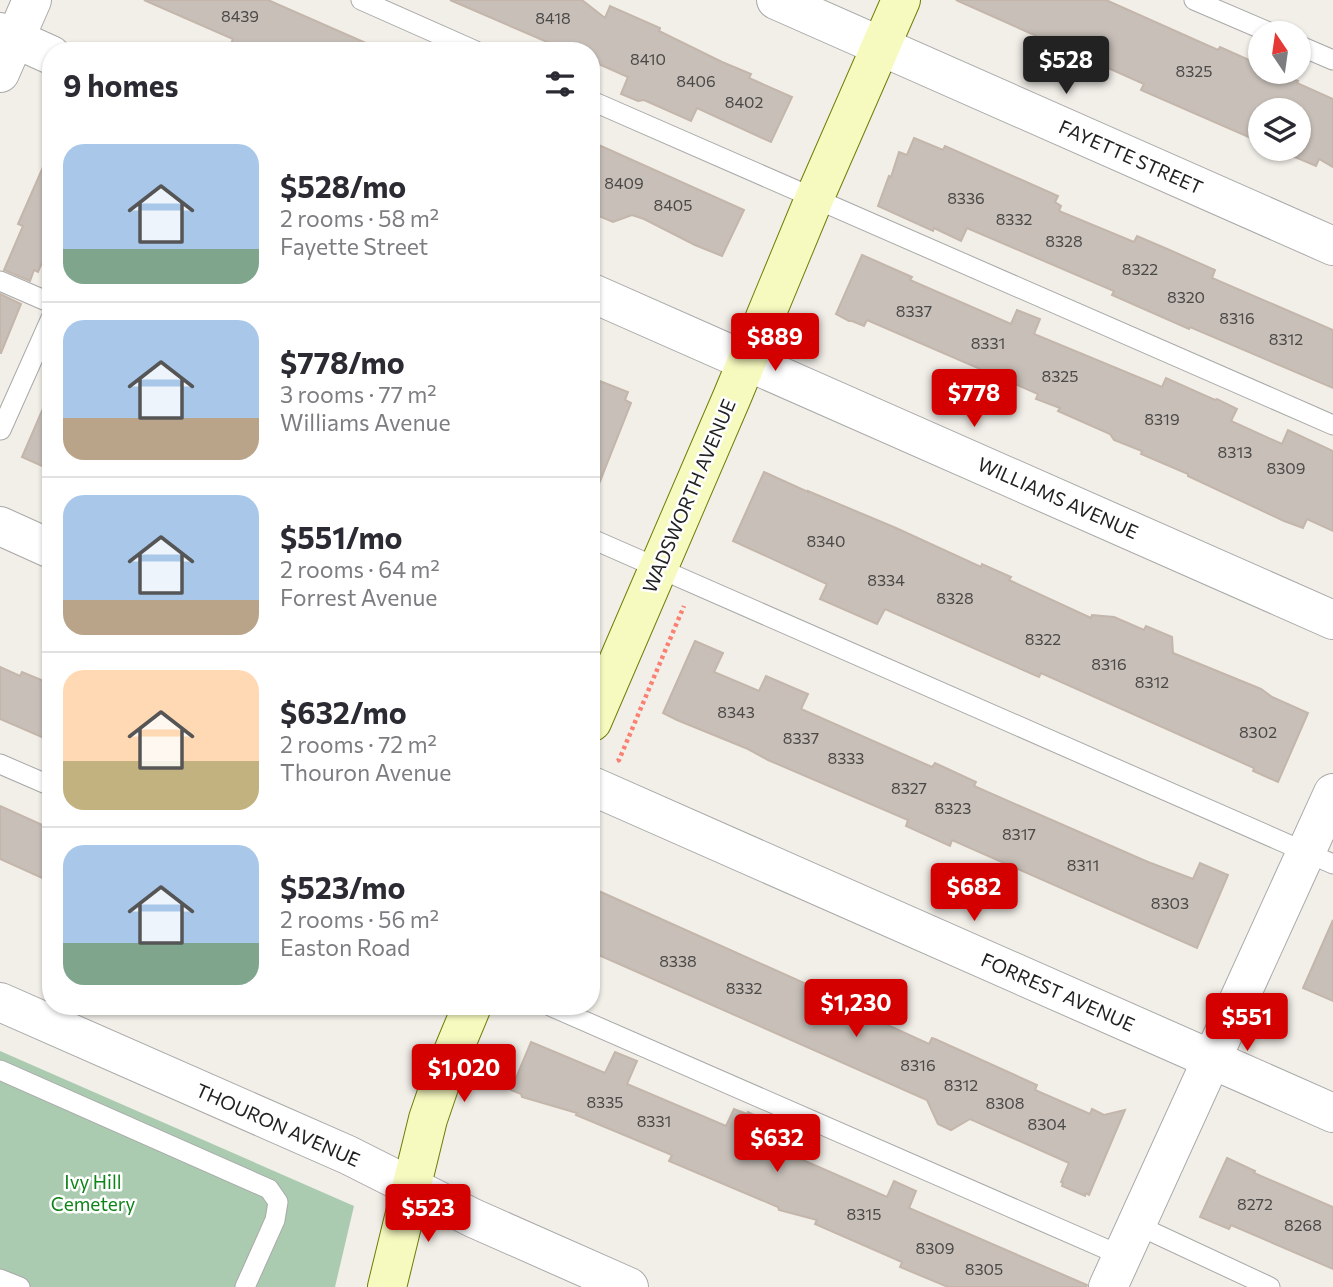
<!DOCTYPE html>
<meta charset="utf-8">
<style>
:root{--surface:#fff;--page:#f7f7f7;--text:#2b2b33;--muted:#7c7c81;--line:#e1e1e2;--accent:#d40000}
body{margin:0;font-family:Commissioner,sans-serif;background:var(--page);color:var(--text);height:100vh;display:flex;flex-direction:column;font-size:26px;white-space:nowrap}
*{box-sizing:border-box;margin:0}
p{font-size:23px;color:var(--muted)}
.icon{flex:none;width:38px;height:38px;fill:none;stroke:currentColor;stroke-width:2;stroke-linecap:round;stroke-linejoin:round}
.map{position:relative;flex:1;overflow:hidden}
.drawer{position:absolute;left:42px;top:42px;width:558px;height:973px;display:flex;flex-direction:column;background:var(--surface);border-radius:28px;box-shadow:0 2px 5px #0004}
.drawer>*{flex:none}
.needle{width:46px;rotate:347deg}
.controls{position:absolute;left:1248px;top:21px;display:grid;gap:14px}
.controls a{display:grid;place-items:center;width:63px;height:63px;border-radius:50%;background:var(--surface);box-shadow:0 2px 5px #0004;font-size:35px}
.price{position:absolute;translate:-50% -60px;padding:0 16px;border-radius:7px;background:var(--accent);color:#fff;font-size:23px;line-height:46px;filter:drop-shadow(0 2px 4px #0008)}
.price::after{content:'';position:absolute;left:50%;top:42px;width:21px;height:16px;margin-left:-10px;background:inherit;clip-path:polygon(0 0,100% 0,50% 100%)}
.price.selected{background:#222;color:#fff}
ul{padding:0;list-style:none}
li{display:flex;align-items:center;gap:21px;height:175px;padding:0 21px}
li+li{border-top:2px solid var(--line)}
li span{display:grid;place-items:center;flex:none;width:196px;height:140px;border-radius:21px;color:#555}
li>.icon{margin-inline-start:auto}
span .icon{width:84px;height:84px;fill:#fffc;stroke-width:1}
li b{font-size:30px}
h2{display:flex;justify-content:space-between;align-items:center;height:84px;padding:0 21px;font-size:30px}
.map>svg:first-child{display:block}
.cemetery{fill:#aacbaf}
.building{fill:#c7bfb8;stroke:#c4b6ab;stroke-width:2}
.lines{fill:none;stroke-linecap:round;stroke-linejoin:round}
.lane-casing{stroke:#a9a9a9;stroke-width:21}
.street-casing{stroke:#a9a9a9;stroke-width:40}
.secondary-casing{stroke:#707d05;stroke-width:40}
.path{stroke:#fa8072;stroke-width:4.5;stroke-dasharray:3.5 3.5;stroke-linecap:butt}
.lane{stroke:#fff;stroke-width:19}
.street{stroke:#fff;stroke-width:38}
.secondary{stroke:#f7fabf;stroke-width:38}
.labels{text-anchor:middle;stroke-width:5;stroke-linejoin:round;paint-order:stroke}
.number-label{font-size:16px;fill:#4b4948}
.street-label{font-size:19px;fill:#222;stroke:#fff}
.park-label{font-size:19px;fill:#0c8416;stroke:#fff}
</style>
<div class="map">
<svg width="1333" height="1287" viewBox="0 0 1333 1287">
<rect width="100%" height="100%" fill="#f2efe9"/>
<path class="cemetery" d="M 0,1051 L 354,1206 L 335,1287 L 0,1287 Z"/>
<g class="building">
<path d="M 144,0 L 268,0 L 384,51 L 228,51 L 233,39 Z"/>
<path d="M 450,0 L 582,0 L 605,18 L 610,6 L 660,28 L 659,31 L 722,62 L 751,74 L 749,78 L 792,97 L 771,142 L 697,108 L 691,121 L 644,100 L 638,101 L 621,94 L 628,77 L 592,61 L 592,51 L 568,51 Z"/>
<path d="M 956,0 L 1106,0 L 1218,50 L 1220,47 L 1260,65 L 1260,72 L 1278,72 L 1298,81 L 1297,83 L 1333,99 L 1333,167 L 1319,159 L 1316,166 L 1276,149 L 1298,149 L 1298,110 L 1260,110 L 1260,142 L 1141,90 L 1144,84 Z"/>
<path d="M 914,138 L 943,150 L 945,146 L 1058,196 L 1055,202 L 1061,206 L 1059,211 L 1134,242 L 1137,236 L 1165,248 L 1215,270 L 1212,278 L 1333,330 L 1333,388 L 1190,327 L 1189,329 L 1112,295 L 1114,291 L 967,228 L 961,241 L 934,228 L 933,231 L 878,206 L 889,176 L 891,177 L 899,152 L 907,155 Z"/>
<path d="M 592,142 L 744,210 L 722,256 L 695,245 L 644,219 L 632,215 L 613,222 L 592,213 Z"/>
<path d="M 51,149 L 51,242 L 38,272 L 34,270 L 30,281 L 4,270 L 23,226 L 18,224 Z"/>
<path d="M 862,255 L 912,277 L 910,280 L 1011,324 L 1017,310 L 1040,319 L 1034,334 L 1162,387 L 1166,378 L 1215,400 L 1217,399 L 1237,409 L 1231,421 L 1282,444 L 1288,430 L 1333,451 L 1333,531 L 1307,519 L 1303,528 L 1284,521 L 1188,476 L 1188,474 L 1141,454 L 1142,451 L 1114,440 L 1110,434 L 1058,411 L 1060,408 L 1036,399 L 1038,394 L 867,320 L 864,326 L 852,321 L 849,321 L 836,314 Z"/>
<path d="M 0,294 L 21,304 L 1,353 L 0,353 Z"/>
<path d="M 592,378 L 628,392 L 625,400 L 631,403 L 593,499 L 592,499 Z"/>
<path d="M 51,390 L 51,470 L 22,457 Z"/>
<path d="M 764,472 L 808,492 L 808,491 L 896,528 L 981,567 L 982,564 L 1011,577 L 1009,580 L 1091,618 L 1092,615 L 1114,617 L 1144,630 L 1146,626 L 1172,637 L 1173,653 L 1261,689 L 1272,697 L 1308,713 L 1278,782 L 1253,771 L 1254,768 L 1041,673 L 1039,677 L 885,609 L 877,624 L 820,599 L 827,584 L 733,541 Z"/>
<path d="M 695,641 L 723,653 L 714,672 L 759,691 L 766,676 L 808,694 L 801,709 L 932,767 L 935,763 L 976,782 L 974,786 L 1148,862 L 1193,879 L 1200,863 L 1228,875 L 1197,948 L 952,840 L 950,846 L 906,826 L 908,820 L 768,760 L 748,749 L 677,720 L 663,713 Z"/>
<path d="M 0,667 L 20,676 L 22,672 L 51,684 L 51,741 L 0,719 Z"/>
<path d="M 0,806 L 51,829 L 51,882 L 0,859 Z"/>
<path d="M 592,888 L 824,992 L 822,995 L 929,1044 L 932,1038 L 935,1039 L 1037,1085 L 1035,1090 L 1090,1114 L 1092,1109 L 1104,1115 L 1125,1110 L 1089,1195 L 1086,1193 L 1085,1196 L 1062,1186 L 1063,1183 L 1061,1182 L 1069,1163 L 970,1119 L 951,1130 L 938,1124 L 927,1100 L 592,952 Z"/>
<path d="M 1333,920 L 1333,1001 L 1303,988 Z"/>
<path d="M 531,1042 L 605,1073 L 615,1052 L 637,1061 L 627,1084 L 726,1126 L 734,1109 L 747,1114 L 748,1112 L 779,1127 L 771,1146 L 887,1197 L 894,1181 L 916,1191 L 909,1208 L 1087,1285 L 1086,1287 L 948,1287 L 900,1267 L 902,1262 L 815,1224 L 817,1220 L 779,1210 L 778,1207 L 669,1161 L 672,1155 L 576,1115 L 577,1113 L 522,1097 L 521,1094 L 511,1090 Z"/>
<path d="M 1227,1158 L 1255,1171 L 1254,1173 L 1333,1207 L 1333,1269 L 1231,1225 L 1229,1229 L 1200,1217 Z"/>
</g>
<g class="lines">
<g class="lane-casing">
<g id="lane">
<path d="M 361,0 L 476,51"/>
<path d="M 1194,0 L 1271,33"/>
<path d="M 1298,45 L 1333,60"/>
<path d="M 592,101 L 1333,425"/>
<path d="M 0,281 L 51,303"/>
<path d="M 1,430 L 51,318"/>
<path d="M 592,539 L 1333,864"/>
<path d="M 0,764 L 51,786"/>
<path d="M 550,1006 L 1122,1256"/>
<path d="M 0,1070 L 269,1189 L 278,1202 L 275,1220 L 245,1287"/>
<path d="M 1137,1225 L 1270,1287"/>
<path d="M 0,1279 L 20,1287"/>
</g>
</g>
<g class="street-casing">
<g id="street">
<path d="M 776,0 L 1333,246"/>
<path d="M 0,32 L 51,55"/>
<path d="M 0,73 L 32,0"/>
<path d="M 592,293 L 1333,620"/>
<path d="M 0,526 L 51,549"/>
<path d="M 592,786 L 1333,1113"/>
<path d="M 0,1002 L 348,1155 L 473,1218 L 629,1287"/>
<path d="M 1108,1287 L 1333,793"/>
</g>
</g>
<g class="secondary-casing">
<g id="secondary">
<path d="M 592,722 L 732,397 L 814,199 L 901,0"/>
<path d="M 387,1287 L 428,1119 L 442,1078 L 472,1006"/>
</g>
</g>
<path class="path" d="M 617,761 L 619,760 L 684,606"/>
<use href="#lane" class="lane"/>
<use href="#street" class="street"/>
<use href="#secondary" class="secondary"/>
</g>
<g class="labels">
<g class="number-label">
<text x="240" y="22">8439</text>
<text x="553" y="24">8418</text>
<text x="648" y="65">8410</text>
<text x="1194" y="77">8325</text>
<text x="696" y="87">8406</text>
<text x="744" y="108">8402</text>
<text x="624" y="189">8409</text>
<text x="966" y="204">8336</text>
<text x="673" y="211">8405</text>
<text x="1014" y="225">8332</text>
<text x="1064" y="247">8328</text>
<text x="1140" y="275">8322</text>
<text x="1186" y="303">8320</text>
<text x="914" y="317">8337</text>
<text x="1237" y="324">8316</text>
<text x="1286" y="345">8312</text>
<text x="988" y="349">8331</text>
<text x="1060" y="382">8325</text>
<text x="1162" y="425">8319</text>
<text x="1235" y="458">8313</text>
<text x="1286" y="474">8309</text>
<text x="826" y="547">8340</text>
<text x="886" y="586">8334</text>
<text x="955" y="604">8328</text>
<text x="1043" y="645">8322</text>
<text x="1109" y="670">8316</text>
<text x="1152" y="688">8312</text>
<text x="736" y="718">8343</text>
<text x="1258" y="738">8302</text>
<text x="801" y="744">8337</text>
<text x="846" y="764">8333</text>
<text x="909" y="794">8327</text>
<text x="953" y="814">8323</text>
<text x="1019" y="840">8317</text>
<text x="1083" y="871">8311</text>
<text x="1170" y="909">8303</text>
<text x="678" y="967">8338</text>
<text x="744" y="994">8332</text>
<text x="918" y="1071">8316</text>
<text x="961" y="1091">8312</text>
<text x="605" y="1108">8335</text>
<text x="1005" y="1109">8308</text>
<text x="654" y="1127">8331</text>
<text x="1047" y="1130">8304</text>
<text x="1255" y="1210">8272</text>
<text x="864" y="1220">8315</text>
<text x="1303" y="1231">8268</text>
<text x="935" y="1254">8309</text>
<text x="984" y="1275">8305</text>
</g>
<g class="street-label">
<text transform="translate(1131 157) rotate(24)" y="7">FAYETTE STREET</text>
<text transform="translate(689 496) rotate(-67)" y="7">WADSWORTH AVENUE</text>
<text transform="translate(1058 498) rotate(24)" y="7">WILLIAMS AVENUE</text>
<text transform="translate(1058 992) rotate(24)" y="7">FORREST AVENUE</text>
<text transform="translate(278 1125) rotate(24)" y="7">THOURON AVENUE</text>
</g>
<g class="park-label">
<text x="93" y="1189">Ivy Hill<tspan x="93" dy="22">Cemetery</tspan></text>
</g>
</g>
</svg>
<div class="controls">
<a><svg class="needle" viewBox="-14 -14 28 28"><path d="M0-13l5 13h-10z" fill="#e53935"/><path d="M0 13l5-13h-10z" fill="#7c7c81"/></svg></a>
<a><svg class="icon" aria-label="layers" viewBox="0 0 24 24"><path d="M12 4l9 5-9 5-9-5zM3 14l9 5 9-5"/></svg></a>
</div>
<b class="price selected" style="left:1066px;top:96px">$528</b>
<b class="price" style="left:775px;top:373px">$889</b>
<b class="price" style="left:974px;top:429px">$778</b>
<b class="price" style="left:974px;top:923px">$682</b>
<b class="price" style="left:856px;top:1039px">$1,230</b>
<b class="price" style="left:1247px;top:1053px">$551</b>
<b class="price" style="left:464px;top:1104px">$1,020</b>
<b class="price" style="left:777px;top:1174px">$632</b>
<b class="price" style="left:428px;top:1244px">$523</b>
<section class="drawer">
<h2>9 homes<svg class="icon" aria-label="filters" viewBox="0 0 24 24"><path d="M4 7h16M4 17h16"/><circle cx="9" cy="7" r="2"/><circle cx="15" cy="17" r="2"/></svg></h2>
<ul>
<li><span style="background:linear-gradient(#a9c7e8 75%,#7fa58c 0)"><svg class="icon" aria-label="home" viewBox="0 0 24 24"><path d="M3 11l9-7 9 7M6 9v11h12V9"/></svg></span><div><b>$528/mo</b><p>2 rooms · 58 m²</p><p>Fayette Street</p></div></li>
<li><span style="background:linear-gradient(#a9c7e8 70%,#b9a48a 0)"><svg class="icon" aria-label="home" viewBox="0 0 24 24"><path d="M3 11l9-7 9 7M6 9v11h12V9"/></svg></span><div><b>$778/mo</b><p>3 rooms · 77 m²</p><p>Williams Avenue</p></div></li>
<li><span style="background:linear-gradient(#a9c7e8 75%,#b9a48a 0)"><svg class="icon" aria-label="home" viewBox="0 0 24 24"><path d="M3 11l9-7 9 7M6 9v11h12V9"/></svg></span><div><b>$551/mo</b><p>2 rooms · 64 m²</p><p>Forrest Avenue</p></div></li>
<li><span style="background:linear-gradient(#ffd9b3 65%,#c2b280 0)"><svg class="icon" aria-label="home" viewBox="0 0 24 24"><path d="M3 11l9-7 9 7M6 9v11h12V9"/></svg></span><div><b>$632/mo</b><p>2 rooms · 72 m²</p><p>Thouron Avenue</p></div></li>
<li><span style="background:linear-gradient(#a9c7e8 70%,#7fa58c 0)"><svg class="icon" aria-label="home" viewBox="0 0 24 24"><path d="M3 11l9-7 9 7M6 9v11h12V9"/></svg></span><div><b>$523/mo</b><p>2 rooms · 56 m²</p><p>Easton Road</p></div></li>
</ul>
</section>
</div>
